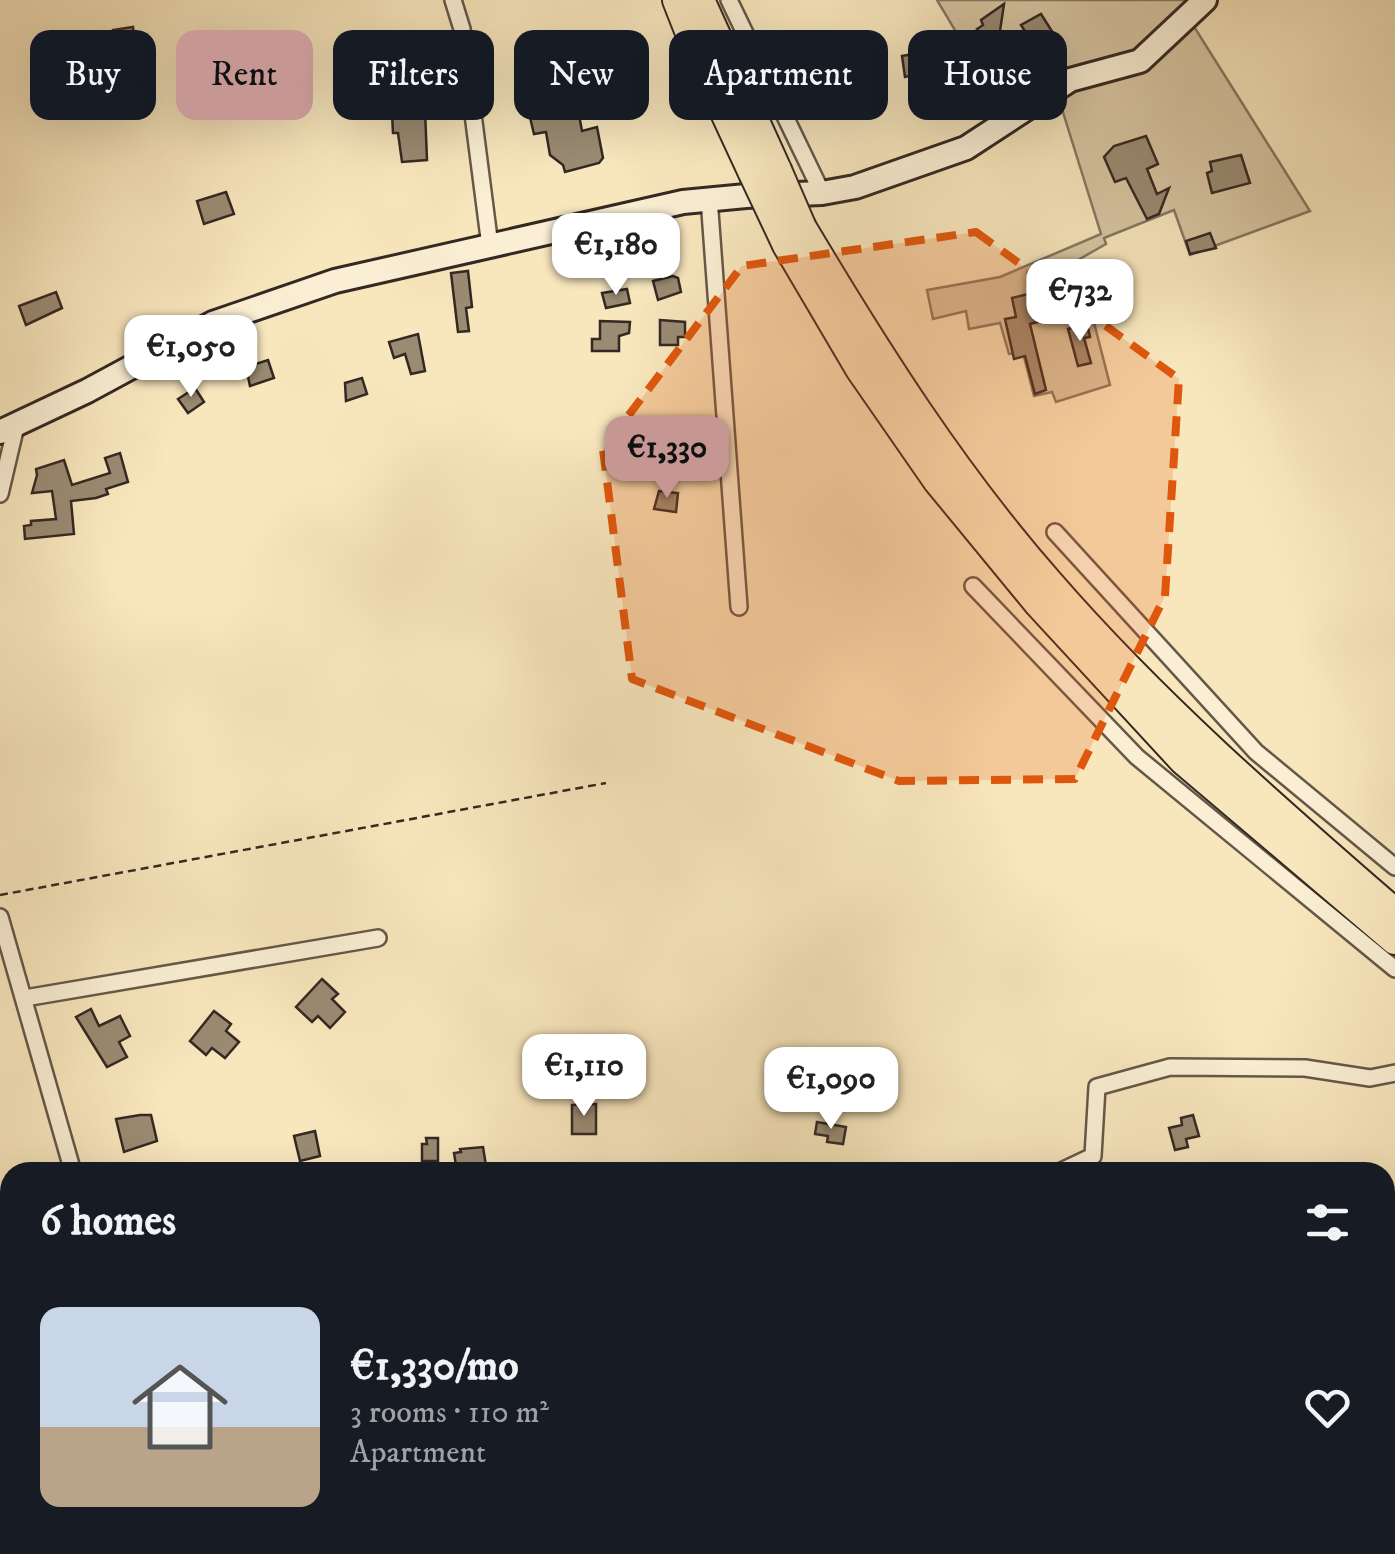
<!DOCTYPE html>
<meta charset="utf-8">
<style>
:root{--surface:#171b24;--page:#242831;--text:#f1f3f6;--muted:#9ea1a6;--accent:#c59692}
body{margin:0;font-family:"IM FELL DW Pica",serif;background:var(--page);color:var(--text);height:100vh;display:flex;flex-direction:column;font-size:38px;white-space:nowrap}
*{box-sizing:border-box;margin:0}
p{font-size:32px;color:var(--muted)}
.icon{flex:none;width:55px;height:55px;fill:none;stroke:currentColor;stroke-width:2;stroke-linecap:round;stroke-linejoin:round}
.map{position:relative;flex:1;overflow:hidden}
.sheet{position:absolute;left:0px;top:1162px;width:1395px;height:392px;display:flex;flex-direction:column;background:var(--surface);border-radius:30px 30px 0 0;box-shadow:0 10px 40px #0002}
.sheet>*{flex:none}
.guide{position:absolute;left:30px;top:30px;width:1335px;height:90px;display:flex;gap:20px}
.price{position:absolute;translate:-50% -85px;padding:0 22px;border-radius:20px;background:#fff;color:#222;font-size:32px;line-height:65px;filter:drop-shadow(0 2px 5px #0008)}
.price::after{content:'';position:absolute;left:50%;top:60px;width:30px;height:22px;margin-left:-15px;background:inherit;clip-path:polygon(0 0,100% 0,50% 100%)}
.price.on{background:var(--accent);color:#111}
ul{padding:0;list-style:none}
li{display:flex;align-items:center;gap:30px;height:250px;padding:0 40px}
li span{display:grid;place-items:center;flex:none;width:280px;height:200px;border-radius:20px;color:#555}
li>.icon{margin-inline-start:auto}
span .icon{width:120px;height:120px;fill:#fffc;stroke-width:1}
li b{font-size:42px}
h2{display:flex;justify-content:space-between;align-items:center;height:120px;padding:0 40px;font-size:42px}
.chip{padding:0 35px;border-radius:20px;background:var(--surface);box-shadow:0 10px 40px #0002;font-size:35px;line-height:90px}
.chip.on{background:var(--accent);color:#111}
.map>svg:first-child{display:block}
.green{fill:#d7c6a3;stroke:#867762;stroke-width:2.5}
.building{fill:#9a8b73;stroke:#342822;stroke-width:2.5}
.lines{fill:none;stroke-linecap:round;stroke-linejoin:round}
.street-casing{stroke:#655849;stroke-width:20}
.secondary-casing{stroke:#342822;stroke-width:28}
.highway-casing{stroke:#342822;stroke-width:32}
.path{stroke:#342822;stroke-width:2.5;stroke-dasharray:8 5;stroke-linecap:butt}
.street{stroke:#faefd4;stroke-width:15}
.secondary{stroke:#faefd4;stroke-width:22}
.highway{stroke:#f8e6bd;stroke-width:28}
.highway-bridge-casing{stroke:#342822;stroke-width:32;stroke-linecap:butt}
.highway-bridge{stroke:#f8e6bd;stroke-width:28}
.marked{fill:#df570d;fill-opacity:0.2;stroke:#df570d;stroke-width:8;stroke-dasharray:20 12;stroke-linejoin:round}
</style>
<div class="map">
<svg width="1395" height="1554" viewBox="0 0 1395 1554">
<rect width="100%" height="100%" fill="#f8e6bd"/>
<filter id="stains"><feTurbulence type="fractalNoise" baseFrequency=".002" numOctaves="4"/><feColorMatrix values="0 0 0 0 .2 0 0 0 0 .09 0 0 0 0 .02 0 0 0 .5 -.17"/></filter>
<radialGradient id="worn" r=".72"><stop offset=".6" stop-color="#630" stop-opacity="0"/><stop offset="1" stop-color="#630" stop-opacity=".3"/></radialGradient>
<path class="green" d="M 937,0 L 1187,0 L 1181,6 L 1310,211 L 1190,255 L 1174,210 L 1104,238 L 1106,244 L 1078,260 L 1110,385 L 1056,402 L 1052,392 L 1034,396 L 1023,353 L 1009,354 L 1000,323 L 969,329 L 966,311 L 933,319 L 927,290 L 1000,277 L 1101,234 L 1056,90 L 1009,121 Z"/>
<g class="building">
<path d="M 1004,4 L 1000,31 L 986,41 L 977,29 L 983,25 L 981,20 Z"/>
<path d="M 1041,14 L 1053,33 L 1034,46 L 1021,25 Z"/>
<path d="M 133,27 L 135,43 L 110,47 L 109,35 L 113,34 L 113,30 Z"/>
<path d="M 929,51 L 933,70 L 905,77 L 902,56 Z"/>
<path d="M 834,67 L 848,67 L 856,88 L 835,94 L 837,99 L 825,102 L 819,80 L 825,78 L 823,70 Z"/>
<path d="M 576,99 L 582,131 L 597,127 L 603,158 L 599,163 L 565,172 L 563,165 L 550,155 L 546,132 L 534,134 L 528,109 Z"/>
<path d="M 414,102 L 415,111 L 425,110 L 427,160 L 402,162 L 398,133 L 393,133 L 392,114 L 396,113 L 395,104 Z"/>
<path d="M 1146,136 L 1158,164 L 1147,169 L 1157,194 L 1169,188 L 1159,214 L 1147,219 L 1126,178 L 1115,182 L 1104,157 L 1114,146 Z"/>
<path d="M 1241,155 L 1250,183 L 1212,193 L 1207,173 L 1212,171 L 1210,162 Z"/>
<path d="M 226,192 L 234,214 L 204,224 L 197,201 Z"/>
<path d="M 1210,233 L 1216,248 L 1190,254 L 1186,241 Z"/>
<path d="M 468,271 L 472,307 L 466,308 L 469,331 L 458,332 L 451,273 Z"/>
<path d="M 673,276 L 678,278 L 681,292 L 658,300 L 653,281 Z"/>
<path d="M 627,289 L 630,303 L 606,308 L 602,293 Z"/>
<path d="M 1045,290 L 1053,318 L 1030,324 L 1046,390 L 1035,394 L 1025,356 L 1014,359 L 1005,319 L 1016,317 L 1012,298 Z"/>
<path d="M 56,292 L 62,308 L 26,325 L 19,306 Z"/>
<path d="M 660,320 L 685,322 L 685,337 L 678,337 L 678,345 L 660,345 Z"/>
<path d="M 600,321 L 630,322 L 629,333 L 619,336 L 619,351 L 592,351 L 592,339 L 600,339 Z"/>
<path d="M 1087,324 L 1090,337 L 1084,338 L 1091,363 L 1078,366 L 1068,329 Z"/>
<path d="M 418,334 L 425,371 L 411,374 L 405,354 L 394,358 L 389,342 Z"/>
<path d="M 268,360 L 274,378 L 250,386 L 246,367 Z"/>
<path d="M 362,378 L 367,394 L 346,401 L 345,383 Z"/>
<path d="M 195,388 L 204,402 L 188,413 L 178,399 Z"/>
<path d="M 120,453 L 128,482 L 106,489 L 108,494 L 96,498 L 71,501 L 74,534 L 25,539 L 24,526 L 31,525 L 31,521 L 56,519 L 52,491 L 32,493 L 37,475 L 36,469 L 64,460 L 72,485 L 110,473 L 105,458 Z"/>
<path d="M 659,491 L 678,493 L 676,512 L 654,509 Z"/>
<path d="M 322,979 L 338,994 L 332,999 L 345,1012 L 330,1028 L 318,1016 L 312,1022 L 296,1007 Z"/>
<path d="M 91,1009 L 99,1026 L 120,1016 L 130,1036 L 119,1042 L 127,1057 L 107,1067 L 76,1017 Z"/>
<path d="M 214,1011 L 231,1024 L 226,1031 L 239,1042 L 225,1058 L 212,1048 L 206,1055 L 190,1041 Z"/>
<path d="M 596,1104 L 596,1134 L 572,1134 L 572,1105 Z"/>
<path d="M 140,1115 L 151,1115 L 157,1141 L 124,1152 L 116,1119 Z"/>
<path d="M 1193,1115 L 1199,1136 L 1186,1139 L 1188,1147 L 1175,1150 L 1169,1128 L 1182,1125 L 1181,1118 Z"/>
<path d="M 817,1122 L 846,1127 L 843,1144 L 827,1142 L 828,1136 L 815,1134 Z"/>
<path d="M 315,1131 L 320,1156 L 300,1161 L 294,1136 Z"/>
<path d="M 426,1138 L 438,1138 L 438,1161 L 422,1161 L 422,1144 L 427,1144 Z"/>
<path d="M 483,1147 L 487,1172 L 476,1172 L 476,1169 L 457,1172 L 454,1153 L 461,1152 L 460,1149 Z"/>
</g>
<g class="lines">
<g class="street-casing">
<g id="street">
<path d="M 453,0 L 462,29 L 490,246"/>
<path d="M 729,0 L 822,193"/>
<path d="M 709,198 L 739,607"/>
<path d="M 0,494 L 16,426"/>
<path d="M 1055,532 L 1256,752 L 1395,867"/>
<path d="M 973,586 L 1137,757 L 1395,969"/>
<path d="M 0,917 L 73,1172"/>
<path d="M 25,998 L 378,938"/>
<path d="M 1059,1172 L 1093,1156 L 1097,1087 L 1170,1067 L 1305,1068 L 1370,1078 L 1395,1073"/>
<path d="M 1385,1353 L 1395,1352"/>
<path d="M 82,1554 L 83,1545"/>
</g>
</g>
<g class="secondary-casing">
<path id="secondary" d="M 0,432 L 87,391 L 213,323 L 335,281 L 683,202 L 746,196 L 822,193 L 855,187 L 966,148 L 1070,80 L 1140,61 L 1205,0"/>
</g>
<g class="highway-casing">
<g id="highway">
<path d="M 677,0 L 701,61 L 753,173"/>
<path d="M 700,0 L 777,170"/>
<path d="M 802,228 C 876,352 953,474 1049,583 C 1154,704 1275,809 1395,913"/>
<path d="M 787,245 L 860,369 L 937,480 L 1039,604 L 1183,760 L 1395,940"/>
</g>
</g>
<g class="path">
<path d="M 0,895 L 606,783"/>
<path d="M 0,1269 L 10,1268"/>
<path d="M 646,1545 L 647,1554"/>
</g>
<use href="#street" class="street"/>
<use href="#secondary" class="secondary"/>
<use href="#highway" class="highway"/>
<g class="highway-bridge-casing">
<g id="highway-bridge">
<path d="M 777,170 L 802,228"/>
<path d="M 753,173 L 787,245"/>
</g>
</g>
<use href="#highway-bridge" class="highway-bridge"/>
</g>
<path class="marked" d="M 976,232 L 1179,379 L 1165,596 L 1075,779 L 899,781 L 632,679 L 603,449 L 742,266 Z"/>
<rect width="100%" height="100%" filter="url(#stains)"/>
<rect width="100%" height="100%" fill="url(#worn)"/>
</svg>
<b class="price" style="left:616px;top:298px">€1,180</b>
<b class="price" style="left:1080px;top:344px">€732</b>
<b class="price" style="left:191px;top:400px">€1,050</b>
<b class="price on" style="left:667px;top:501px">€1,330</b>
<b class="price" style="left:584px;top:1119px">€1,110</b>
<b class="price" style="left:831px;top:1132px">€1,090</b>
<div class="guide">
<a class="chip">Buy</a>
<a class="chip on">Rent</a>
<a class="chip">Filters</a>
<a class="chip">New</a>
<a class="chip">Apartment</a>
<a class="chip">House</a>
</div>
<section class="sheet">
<h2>6 homes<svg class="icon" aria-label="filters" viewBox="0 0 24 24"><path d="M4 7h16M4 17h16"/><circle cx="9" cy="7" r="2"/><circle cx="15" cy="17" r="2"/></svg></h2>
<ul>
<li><span style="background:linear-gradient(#c9d6e8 60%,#b9a48a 0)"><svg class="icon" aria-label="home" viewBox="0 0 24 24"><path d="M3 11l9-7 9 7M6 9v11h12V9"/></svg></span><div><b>€1,330/mo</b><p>3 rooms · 110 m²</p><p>Apartment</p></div><svg class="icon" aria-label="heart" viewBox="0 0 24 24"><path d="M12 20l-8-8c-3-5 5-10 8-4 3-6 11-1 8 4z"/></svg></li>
</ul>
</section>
</div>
